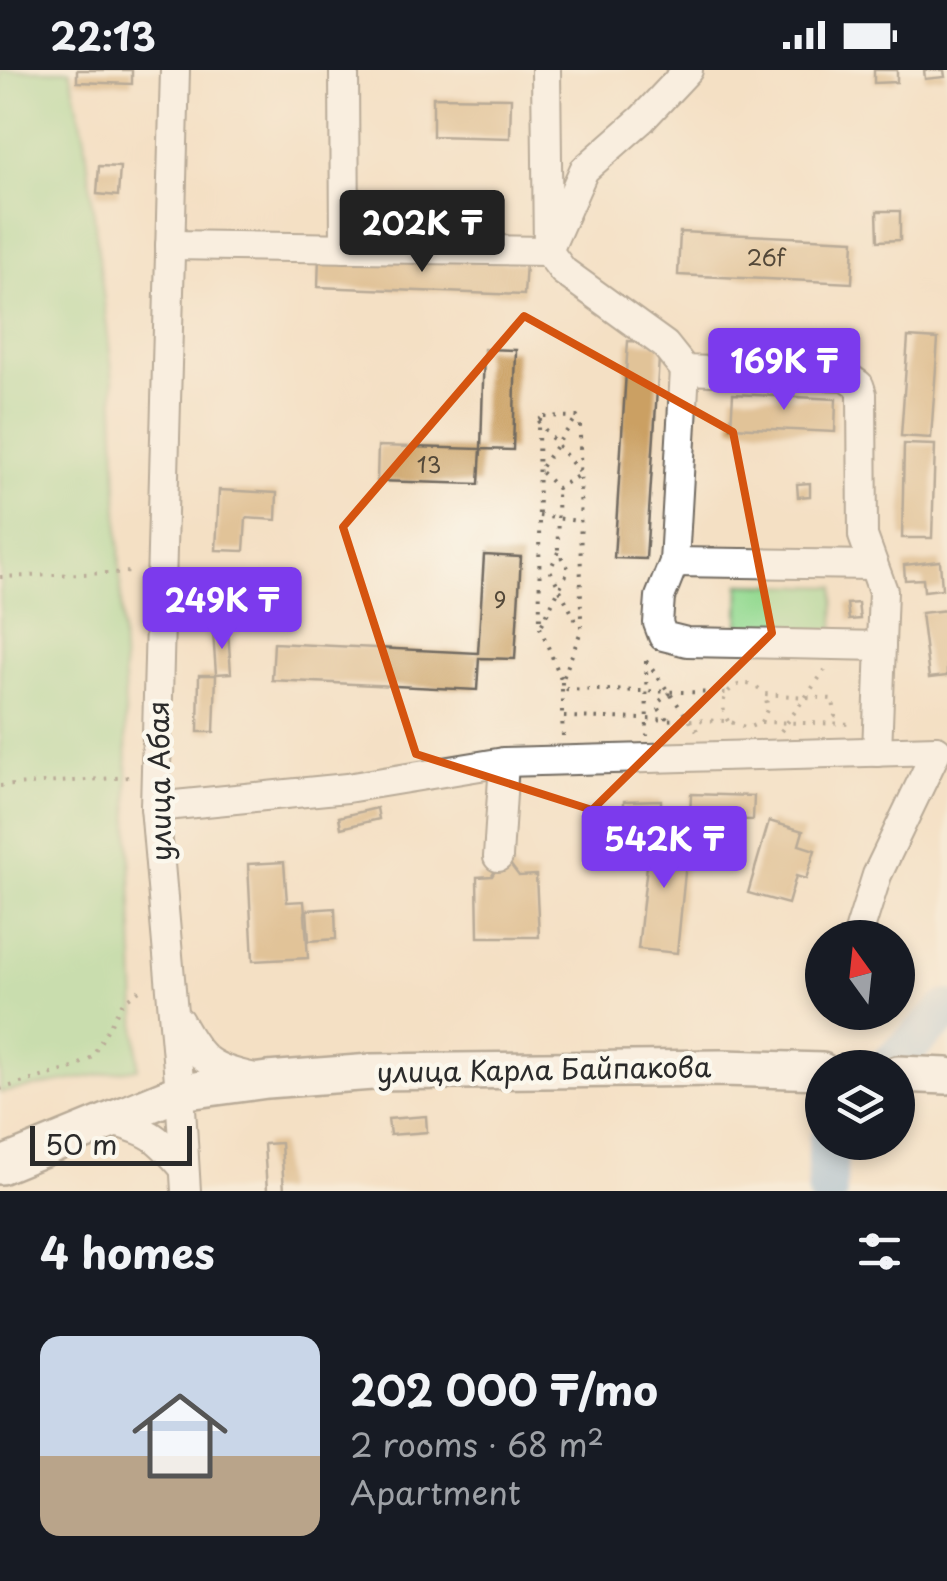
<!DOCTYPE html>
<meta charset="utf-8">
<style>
:root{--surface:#171b24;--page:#242831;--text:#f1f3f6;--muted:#9ea1a6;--accent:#7c3aed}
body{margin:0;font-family:"Playpen Sans",sans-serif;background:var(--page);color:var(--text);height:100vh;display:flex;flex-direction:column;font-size:38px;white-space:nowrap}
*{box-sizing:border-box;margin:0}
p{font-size:32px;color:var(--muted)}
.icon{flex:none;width:55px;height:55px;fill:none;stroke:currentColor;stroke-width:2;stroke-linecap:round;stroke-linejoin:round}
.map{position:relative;height:1121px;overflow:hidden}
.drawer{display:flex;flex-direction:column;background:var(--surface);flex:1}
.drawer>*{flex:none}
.needle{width:65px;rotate:345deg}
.buttons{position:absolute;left:805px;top:850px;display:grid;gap:20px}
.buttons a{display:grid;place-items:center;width:110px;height:110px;border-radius:50%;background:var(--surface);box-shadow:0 5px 15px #0003;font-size:50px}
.scale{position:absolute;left:30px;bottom:25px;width:162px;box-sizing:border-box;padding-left:10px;border:5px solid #2b2b2b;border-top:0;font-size:28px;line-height:35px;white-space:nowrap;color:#2b2b2b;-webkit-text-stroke:8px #fbf7ec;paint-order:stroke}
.price{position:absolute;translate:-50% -85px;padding:0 22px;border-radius:10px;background:var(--accent);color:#fff;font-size:32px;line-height:65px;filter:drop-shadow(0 2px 5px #0008)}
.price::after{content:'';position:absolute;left:50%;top:60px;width:30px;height:22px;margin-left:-15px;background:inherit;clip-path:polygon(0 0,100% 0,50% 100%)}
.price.current{background:#222;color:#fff}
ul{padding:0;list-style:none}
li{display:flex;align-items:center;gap:30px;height:250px;padding:0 40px}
li span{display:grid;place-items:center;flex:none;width:280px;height:200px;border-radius:20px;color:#555}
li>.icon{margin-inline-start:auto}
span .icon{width:120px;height:120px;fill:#fffc;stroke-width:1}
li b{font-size:42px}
h2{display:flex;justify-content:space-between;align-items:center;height:120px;padding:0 40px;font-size:42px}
.status{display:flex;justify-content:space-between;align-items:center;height:70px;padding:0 50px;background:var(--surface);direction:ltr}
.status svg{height:28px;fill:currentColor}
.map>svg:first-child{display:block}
.green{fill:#96da93;stroke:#60825f;stroke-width:2.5}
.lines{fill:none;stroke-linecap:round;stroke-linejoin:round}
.river{stroke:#6fabe0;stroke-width:40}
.building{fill:#cba063}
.minor-casing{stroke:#716a61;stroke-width:32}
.major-casing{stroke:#716a61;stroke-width:40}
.path{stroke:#716a61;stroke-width:4;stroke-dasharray:2.5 8;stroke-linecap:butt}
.minor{stroke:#fff;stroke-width:28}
.major{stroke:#fff;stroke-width:35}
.marked{fill:none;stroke:#d5540f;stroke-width:8;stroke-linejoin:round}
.labels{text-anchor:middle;stroke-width:9;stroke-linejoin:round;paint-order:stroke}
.number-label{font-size:22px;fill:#534839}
.street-label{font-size:28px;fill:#2b2b2b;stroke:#fbf7ec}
</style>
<div class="status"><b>22:13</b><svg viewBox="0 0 49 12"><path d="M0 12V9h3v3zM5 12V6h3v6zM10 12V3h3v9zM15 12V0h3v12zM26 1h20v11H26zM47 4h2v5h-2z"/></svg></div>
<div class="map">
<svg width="947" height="1121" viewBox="0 0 947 1121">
<rect width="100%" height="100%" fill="#fbf7ec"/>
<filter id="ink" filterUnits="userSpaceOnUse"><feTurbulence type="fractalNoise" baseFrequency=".01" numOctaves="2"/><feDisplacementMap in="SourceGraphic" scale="20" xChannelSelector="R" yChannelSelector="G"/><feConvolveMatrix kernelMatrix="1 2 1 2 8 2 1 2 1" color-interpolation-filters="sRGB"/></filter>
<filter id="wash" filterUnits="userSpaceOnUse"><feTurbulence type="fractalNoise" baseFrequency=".0048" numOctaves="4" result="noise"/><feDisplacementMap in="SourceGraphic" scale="40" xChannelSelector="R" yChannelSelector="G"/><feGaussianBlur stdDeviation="2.25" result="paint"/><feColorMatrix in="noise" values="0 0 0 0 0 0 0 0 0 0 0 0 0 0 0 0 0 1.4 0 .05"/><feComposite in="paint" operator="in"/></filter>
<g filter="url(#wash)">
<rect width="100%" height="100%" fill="#f4e0c4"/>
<g class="green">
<path d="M 0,0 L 70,0 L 85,68 L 113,309 L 138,998 L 0,1023 Z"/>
<path d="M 740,514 L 835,517 L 834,563 L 739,561 Z"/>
</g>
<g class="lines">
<g class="river">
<path d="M 886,998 L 947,940"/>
<path d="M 827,1121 L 828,1072"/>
</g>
</g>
<g id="blocks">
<g class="building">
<path d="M 77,0 L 132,0 L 132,14 L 77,12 Z"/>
<path d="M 874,0 L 897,0 L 897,12 L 874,13 Z"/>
<path d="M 924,0 L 944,0 L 945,7 L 925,9 Z"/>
<path d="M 433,27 L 511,28 L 510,68 L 433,66 Z"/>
<path d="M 99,96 L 120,97 L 118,126 L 97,124 Z"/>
<path d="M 877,141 L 900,141 L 900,170 L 878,171 Z"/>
<path d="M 680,162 L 854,170 L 852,213 L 678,205 Z"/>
<path d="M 319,186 L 526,193 L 524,225 L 318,217 Z"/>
<path d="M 908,267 L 938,269 L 931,368 L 901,366 Z"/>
<path d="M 628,271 L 660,273 L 646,489 L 614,488 Z"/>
<path d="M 484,279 L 516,280 L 513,380 L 481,379 L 479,414 L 377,411 L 378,376 L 481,379 Z"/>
<path d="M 733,324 L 836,329 L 835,362 L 731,357 Z"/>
<path d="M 904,374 L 935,375 L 932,468 L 902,468 Z"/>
<path d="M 810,413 L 810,426 L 798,427 L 797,414 Z"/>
<path d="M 219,420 L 277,423 L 276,450 L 246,448 L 244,481 L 216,480 Z"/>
<path d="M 484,485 L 521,487 L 515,589 L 479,588 L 477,620 L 272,610 L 274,573 L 478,583 Z"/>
<path d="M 940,491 L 942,519 L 924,521 L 923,509 L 905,510 L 904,495 Z"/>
<path d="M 858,533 L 860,549 L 849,550 L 847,534 Z"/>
<path d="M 947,540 L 947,606 L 929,608 L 921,543 Z"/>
<path d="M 228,561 L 231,603 L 216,604 L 213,562 Z"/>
<path d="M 199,605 L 216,605 L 214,662 L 198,662 Z"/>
<path d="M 691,724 L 754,726 L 753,750 L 690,748 Z"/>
<path d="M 661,730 L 661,740 L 624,742 L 624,731 Z"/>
<path d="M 377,738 L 379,749 L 341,758 L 339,747 Z"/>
<path d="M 769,751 L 803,761 L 799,775 L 815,780 L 806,809 L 796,806 L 788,834 L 748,823 Z"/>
<path d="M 651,758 L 689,762 L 677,883 L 638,879 Z"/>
<path d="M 284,792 L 287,832 L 304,831 L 308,888 L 253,891 L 248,794 Z"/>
<path d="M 499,794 L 510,794 L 519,806 L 536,805 L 539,867 L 478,867 L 477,807 L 492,806 Z"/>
<path d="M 335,838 L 336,869 L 309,871 L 307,840 Z"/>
<path d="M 426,1046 L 427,1062 L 390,1065 L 388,1049 Z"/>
<path d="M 281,1073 L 284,1121 L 267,1121 L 264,1074 Z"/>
</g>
</g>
</g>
<g filter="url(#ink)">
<use href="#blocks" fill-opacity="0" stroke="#716a61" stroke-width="2.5"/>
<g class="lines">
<g class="minor-casing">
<g id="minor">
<path d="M 175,0 L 155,737 L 180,1022 L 186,1121"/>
<path d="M 344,0 L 345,178"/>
<path d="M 546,0 L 548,181 L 563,201 L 665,275 L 685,300 L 846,306 L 859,315 L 862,324 L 863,466 L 883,521 L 877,682"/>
<path d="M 170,175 L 548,181 L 584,100 L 642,49 L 688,0"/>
<path d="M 685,300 L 674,492 L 660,527 L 658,553 L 663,566 L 687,572 L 881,576"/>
<path d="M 674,492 L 873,495"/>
<path d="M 155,737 L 347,718 L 504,692 L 937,680 L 877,805 L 860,859"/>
<path d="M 498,787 L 504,692"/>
<path d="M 179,951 C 201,992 210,998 255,1008"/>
<path d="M 110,1051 C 151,1061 157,1067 184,1098"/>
</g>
</g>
<g class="major-casing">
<g id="major">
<path d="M 898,1004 L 947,1006"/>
<path d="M 0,1096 L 180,1022 L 267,1010 L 372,1002 L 723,998 L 822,1001"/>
</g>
</g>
<g class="path">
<path d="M 544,346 L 577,347 L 580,354 L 581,561 L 562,611 L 540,557 L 538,351 Z"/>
<path d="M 538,351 L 581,404 L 557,418 L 539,400 L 576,348"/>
<path d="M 539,446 L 579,451"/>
<path d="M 558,482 L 550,500 L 579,557"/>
<path d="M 0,507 L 135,502"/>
<path d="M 542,554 L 569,499 L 558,482 L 557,418"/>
<path d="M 646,591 L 698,662"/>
<path d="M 646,591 L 647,666"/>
<path d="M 562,612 L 562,619 L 726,623"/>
<path d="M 562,619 L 562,647"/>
<path d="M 667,649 L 659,639 L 660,631 L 670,623"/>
<path d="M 728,651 C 711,623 744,600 765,624 L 833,629 L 835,646 L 828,651"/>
<path d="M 761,652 L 768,638 L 765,624"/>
<path d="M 781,661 L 825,600"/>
<path d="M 563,666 L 562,647 L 728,651 L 748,658 L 761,652 L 855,654"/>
<path d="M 0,716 L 130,707"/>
<path d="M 0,1019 L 73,998 L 92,987 L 123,932 L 145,916"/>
</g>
<use href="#minor" class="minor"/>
<use href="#major" class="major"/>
</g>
</g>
<path d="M0 0H947V1121H0ZM 524,246 L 733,362 L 772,563 L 592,740 L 416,684 L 343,457 Z" fill="#f4e0c4" fill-opacity=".55" fill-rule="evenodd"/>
<path class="marked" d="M 524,246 L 733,362 L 772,563 L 592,740 L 416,684 L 343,457 Z"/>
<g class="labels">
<g class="number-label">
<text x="766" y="196">26f</text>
<text x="429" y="403">13</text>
<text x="500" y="538">9</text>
</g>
<g class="street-label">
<text transform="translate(160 711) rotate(-91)" y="10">улица Абая</text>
<text transform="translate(544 1000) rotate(-1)" y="10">улица Карла Байпакова</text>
</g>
</g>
</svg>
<div class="buttons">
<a><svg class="needle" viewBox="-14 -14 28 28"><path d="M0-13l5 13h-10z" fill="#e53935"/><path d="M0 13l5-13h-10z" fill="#9ea1a6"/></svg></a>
<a><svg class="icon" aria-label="layers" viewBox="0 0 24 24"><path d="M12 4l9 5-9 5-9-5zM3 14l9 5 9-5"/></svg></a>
</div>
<div class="scale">50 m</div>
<b class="price current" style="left:422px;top:205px">202K ₸</b>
<b class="price" style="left:784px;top:343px">169K ₸</b>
<b class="price" style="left:222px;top:582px">249K ₸</b>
<b class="price" style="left:664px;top:821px">542K ₸</b>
</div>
<section class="drawer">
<h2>4 homes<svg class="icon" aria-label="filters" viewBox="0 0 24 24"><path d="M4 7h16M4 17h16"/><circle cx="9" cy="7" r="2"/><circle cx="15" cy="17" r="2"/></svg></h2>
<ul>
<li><span style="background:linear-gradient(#c9d6e8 60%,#b9a48a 0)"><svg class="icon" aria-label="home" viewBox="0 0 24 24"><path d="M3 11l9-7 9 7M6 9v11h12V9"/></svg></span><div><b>202 000 ₸/mo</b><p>2 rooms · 68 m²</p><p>Apartment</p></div></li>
</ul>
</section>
